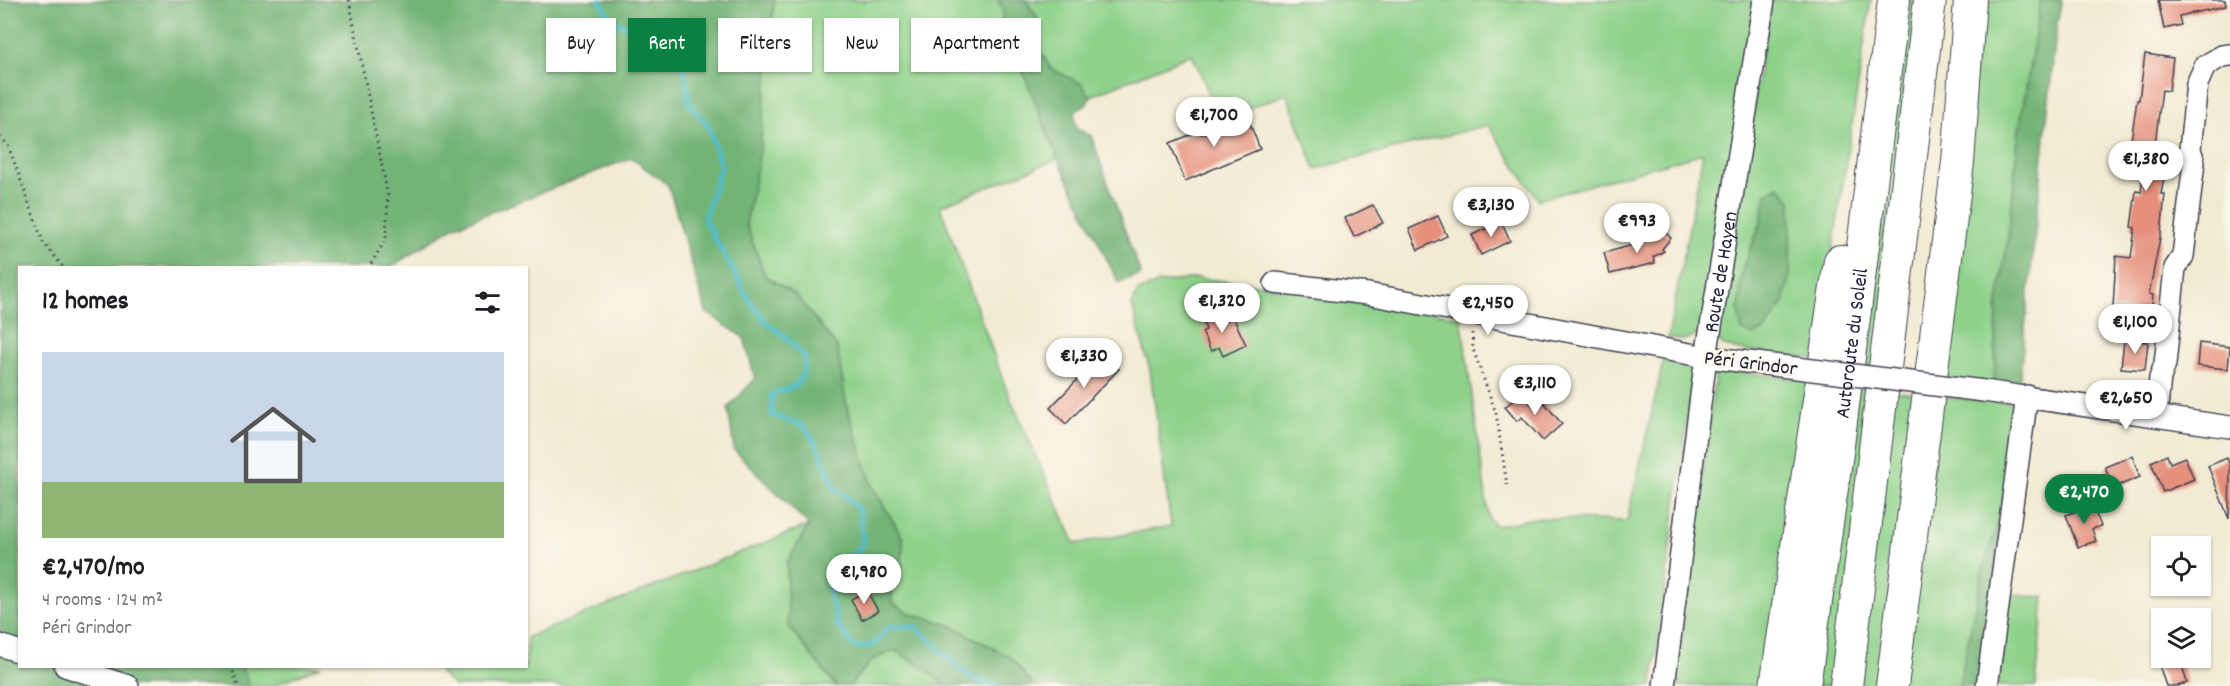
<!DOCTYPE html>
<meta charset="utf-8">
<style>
:root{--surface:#fff;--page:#f2f2f2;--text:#202124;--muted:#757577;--accent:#0b8043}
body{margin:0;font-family:Dekko,sans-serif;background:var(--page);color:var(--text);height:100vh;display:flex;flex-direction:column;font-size:22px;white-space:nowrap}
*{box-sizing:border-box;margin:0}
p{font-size:20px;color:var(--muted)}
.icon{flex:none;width:33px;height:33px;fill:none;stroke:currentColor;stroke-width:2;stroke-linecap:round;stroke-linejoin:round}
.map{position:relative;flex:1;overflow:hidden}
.side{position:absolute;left:18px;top:266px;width:510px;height:402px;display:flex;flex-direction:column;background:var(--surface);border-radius:0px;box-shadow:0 2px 4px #0004}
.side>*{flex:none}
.hud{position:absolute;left:546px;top:18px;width:570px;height:54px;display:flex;gap:12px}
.buttons{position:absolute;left:2151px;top:536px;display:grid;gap:12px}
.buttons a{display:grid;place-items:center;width:60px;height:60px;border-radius:0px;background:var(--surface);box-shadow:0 2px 4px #0004;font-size:30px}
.price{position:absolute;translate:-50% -51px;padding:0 14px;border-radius:21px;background:#fff;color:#222;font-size:20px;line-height:39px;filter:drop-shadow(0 2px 3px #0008)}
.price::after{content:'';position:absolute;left:50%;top:36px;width:18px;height:14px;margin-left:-9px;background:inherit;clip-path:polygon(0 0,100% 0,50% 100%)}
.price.on{background:var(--accent);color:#fff}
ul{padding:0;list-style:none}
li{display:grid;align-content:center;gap:12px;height:318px;padding:0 24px}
li span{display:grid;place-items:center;height:186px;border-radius:0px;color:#555}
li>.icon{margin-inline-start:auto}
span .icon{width:108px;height:108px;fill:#fffc;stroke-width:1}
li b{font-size:26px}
h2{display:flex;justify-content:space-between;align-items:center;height:72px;padding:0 24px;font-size:26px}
.chip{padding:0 21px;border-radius:0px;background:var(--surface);box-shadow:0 2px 4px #0004;font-size:21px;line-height:54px}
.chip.on{background:var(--accent);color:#fff}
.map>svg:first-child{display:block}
.green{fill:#8ed18a;stroke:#587a62;stroke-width:1.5;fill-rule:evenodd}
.forest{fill:#72b376;stroke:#4a6a58;stroke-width:1.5}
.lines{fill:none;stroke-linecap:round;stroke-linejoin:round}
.stream{stroke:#4fbdc7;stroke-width:5}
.building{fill:#e58f7c}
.minor-casing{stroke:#414052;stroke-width:24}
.highway-casing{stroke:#414052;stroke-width:34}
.path{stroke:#414052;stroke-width:3;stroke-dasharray:1.5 4.5;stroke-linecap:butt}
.minor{stroke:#fff;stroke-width:21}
.highway{stroke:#fff;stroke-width:32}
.minor-bridge-casing{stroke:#414052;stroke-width:24;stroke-linecap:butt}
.minor-bridge{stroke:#fff;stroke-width:21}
.labels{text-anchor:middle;stroke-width:5;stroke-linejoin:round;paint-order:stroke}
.street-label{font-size:21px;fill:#22223b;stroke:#fbf7ec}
</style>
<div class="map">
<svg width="2230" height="686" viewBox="0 0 2230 686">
<rect width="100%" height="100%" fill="#fbf7ec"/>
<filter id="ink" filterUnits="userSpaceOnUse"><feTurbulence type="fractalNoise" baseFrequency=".0167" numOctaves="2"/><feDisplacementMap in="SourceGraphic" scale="12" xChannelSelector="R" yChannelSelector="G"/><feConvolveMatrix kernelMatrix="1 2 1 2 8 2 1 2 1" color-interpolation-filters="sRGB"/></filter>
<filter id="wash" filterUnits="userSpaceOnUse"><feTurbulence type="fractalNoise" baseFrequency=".008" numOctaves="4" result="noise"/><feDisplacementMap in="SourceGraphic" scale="24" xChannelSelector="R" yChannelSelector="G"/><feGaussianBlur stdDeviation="1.35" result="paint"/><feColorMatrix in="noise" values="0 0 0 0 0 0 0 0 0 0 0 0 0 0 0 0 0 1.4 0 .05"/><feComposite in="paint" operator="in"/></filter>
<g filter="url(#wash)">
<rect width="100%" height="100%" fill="#f2ebd3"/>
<g class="green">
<path d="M 774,0 L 998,0 L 1003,11 L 1000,35 L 1017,57 L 1058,159 L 940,206 L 1007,391 L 1075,544 L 1171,526 L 1150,370 L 1132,305 L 1138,291 L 1160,283 L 1197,278 L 1264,285 L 1461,317 L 1489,519 L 1497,526 L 1534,518 L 1627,521 L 1664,358 L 1679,358 L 1694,366 L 1652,686 L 1034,686 L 1010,657 L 950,625 L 907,612 L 892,602 L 892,590 L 902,567 L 903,538 L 872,486 L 846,404 L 837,347 L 796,295 L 765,276 L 746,224 L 760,151 Z"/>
<path d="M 1025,0 L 1759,0 L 1705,315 L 1699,335 L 1683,340 L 1668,338 L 1703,153 L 1538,200 L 1488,125 L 1315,169 L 1287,94 L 1220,119 L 1192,54 L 1091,96 L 1080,83 L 1051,69 L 1038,47 L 1037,17 Z"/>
<path d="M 1771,0 L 1871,0 L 1816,359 L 1739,350 L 1722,345 L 1715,334 ZM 1766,195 L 1742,331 L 1738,312 L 1743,267 L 1761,223 Z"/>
<path d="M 1906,0 L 1924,0 L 1877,370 L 1865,369 Z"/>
<path d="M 1982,0 L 2041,0 L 2019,130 L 2009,231 L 1997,310 L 1994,386 L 1942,380 Z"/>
<path d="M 1716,369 L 1941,397 L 2017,403 L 2003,507 L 1983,570 L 1959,686 L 1675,686 Z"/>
<path d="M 809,525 L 787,563 L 788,626 L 836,686 L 454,686 L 439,672 L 454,666 L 526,666 L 527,637 Z"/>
<path d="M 2010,595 L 2044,597 L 2036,686 L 1998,686 Z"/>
<path d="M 895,650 L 925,668 L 945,686 L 849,686 L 872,660 Z"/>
<path d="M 241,666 L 321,666 L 272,686 L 249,686 Z"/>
</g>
<g class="forest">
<path d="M 0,0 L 774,0 L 760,151 L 746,224 L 765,276 L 796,295 L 837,347 L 846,404 L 872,486 L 903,538 L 902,567 L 892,590 L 892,602 L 907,612 L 950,625 L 1010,657 L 1034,686 L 945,686 L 925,668 L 895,650 L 872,660 L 849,686 L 836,686 L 788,626 L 787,563 L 809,525 L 734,450 L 728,408 L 755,379 L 744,338 L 706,312 L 668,185 L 631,158 L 453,227 L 391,267 L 20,267 L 20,666 L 241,666 L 249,686 L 0,686 Z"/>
<path d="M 998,0 L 1025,0 L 1037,17 L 1038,47 L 1051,69 L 1080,83 L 1091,96 L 1086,105 L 1075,112 C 1073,127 1078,130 1091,136 L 1141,275 L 1118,282 L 1058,159 L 1017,57 L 1000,35 L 1003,11 Z"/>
<path d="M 2041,0 L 2062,0 L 2057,23 L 2019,385 L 1994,386 L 1997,310 L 2009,231 L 2019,130 Z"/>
<path d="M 1779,186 L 1791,200 L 1790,273 L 1784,303 L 1764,331 L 1753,335 L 1742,331 L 1738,312 L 1743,267 L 1761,223 L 1766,194 Z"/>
<path d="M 2003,507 L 1980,686 L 1959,686 L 1983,570 Z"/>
</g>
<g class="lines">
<path class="stream" d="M 600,0 L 611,19 L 678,53 L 686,76 L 689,104 L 708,125 L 721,166 L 704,219 L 750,301 L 765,321 L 788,339 L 805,358 C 803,387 798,386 772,394 L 772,415 L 804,426 L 819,449 L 834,487 L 850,500 L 860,512 L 863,544 L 854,555 L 840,565 L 828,585 L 837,624 L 854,647 L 873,646 L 890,626 L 916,627 L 962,671 L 978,681 L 1000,686"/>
</g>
<g id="blocks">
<g class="building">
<path d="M 2158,0 L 2225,0 L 2226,6 L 2179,16 L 2181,25 L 2164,29 Z"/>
<path d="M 2145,54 L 2173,58 L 2169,91 L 2162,90 L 2155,144 L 2170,146 L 2161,194 L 2165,194 L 2161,233 L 2149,294 L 2153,295 L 2151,312 L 2113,308 L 2116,256 L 2131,258 L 2135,228 L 2131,227 L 2136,191 L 2141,192 L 2144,162 L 2140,161 L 2142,143 L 2154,144 L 2131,141 L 2137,100 L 2139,100 Z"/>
<path d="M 1247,116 L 1260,149 L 1185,181 L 1170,143 L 1200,131 L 1201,134 Z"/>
<path d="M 1373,205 L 1383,223 L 1354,237 L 1345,218 Z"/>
<path d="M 1438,216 L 1447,236 L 1418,250 L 1409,229 Z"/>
<path d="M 1501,222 L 1510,241 L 1481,255 L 1472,235 Z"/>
<path d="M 1661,228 L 1671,238 L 1662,249 L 1664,251 L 1653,257 L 1655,263 L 1610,274 L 1604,253 L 1644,242 Z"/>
<path d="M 1221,310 L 1226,321 L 1233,317 L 1246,345 L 1223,356 L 1219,347 L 1211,351 L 1202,332 L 1206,330 L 1202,319 Z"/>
<path d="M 2124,340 L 2148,342 L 2145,370 L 2121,368 Z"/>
<path d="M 2199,343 L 2230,347 L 2228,369 L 2197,366 Z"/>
<path d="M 1103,353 L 1119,369 L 1066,424 L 1050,408 Z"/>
<path d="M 1522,393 L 1533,406 L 1541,399 L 1562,424 L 1543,441 L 1522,417 L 1517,421 L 1505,407 Z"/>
<path d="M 2167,455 L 2170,463 L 2185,457 L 2194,479 L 2163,492 L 2151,462 Z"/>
<path d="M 2132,456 L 2140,477 L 2113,488 L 2105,467 Z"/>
<path d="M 2227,458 L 2230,466 L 2229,519 L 2208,466 Z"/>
<path d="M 2092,505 L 2101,526 L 2092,529 L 2096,541 L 2078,547 L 2066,515 Z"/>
<path d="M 867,591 L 878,611 L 862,620 L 851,599 Z"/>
<path d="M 2180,658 L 2187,683 L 2177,686 L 2166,686 L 2159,665 Z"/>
</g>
</g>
</g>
<g filter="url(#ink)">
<use href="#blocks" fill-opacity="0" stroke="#414052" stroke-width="1.5"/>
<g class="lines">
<g class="minor-casing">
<g id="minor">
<path d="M 1275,283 L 1368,294 L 1706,357 L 1756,363"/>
<path d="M 1984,391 L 2230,427"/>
<path d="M 2156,416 L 2160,378 L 2165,364 L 2175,268 L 2183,256 L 2194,162 L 2190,149 L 2197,84 L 2205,66 L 2222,56 L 2230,55"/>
<path d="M 0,645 L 20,652"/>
<path d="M 65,666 L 128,686"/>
<path id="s1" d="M 1664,686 L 1706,357 L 1764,0"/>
<path d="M 1987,686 L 2027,396"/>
</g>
</g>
<g class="highway-casing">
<g id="highway">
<path d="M 1776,686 L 1840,261"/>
<path id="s2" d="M 1804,686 L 1837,453 L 1894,0"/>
<path d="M 1846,686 L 1930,0"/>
<path d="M 1892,686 L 1958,162 L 1970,0"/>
</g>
</g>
<g class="path">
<path d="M 349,0 L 388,196 L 386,239 L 369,267"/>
<path d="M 0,137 L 8,145 L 43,242 L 63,267"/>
<path d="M 1472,333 L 1473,349 L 1496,413 L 1507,485"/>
<path d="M 231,666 L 238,686"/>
</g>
<use href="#minor" class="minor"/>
<use href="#highway" class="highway"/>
<g class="minor-bridge-casing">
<path id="minor-bridge" d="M 1756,363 L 1984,391"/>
</g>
<use href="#minor-bridge" class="minor-bridge"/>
</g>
</g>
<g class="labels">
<g class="street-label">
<text dy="7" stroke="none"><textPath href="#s1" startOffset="418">Route de Hayen</textPath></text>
<text dy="7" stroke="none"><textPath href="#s2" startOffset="346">Autoroute du Soleil</textPath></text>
<text transform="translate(1751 362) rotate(7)" y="7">Péri Grindor</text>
</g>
</g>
</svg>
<div class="buttons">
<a><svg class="icon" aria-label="locate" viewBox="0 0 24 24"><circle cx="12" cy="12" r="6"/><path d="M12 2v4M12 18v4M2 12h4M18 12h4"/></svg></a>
<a><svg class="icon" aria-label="layers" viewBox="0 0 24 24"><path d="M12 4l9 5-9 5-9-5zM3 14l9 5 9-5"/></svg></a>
</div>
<b class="price" style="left:1214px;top:148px">€1,700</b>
<b class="price" style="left:2146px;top:192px">€1,380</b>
<b class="price" style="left:1491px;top:238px">€3,130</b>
<b class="price" style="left:1637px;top:254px">€993</b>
<b class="price" style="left:1222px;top:334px">€1,320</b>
<b class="price" style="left:1488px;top:336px">€2,450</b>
<b class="price" style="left:2135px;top:355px">€1,100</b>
<b class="price" style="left:1084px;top:389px">€1,330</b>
<b class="price" style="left:1535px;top:416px">€3,110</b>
<b class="price" style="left:2126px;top:431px">€2,650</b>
<b class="price on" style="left:2084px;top:525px">€2,470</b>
<b class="price" style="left:864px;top:605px">€1,980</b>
<div class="hud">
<a class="chip">Buy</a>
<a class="chip on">Rent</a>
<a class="chip">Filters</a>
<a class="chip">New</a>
<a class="chip">Apartment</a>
</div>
<section class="side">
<h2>12 homes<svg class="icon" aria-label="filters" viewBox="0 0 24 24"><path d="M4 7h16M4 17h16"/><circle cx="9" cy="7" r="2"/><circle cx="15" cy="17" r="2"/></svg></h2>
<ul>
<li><span style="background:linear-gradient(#c9d6e8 70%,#8fb573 0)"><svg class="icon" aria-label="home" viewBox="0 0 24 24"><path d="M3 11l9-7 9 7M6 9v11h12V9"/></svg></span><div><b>€2,470/mo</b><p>4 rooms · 124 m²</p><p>Péri Grindor</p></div></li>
</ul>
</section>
</div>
